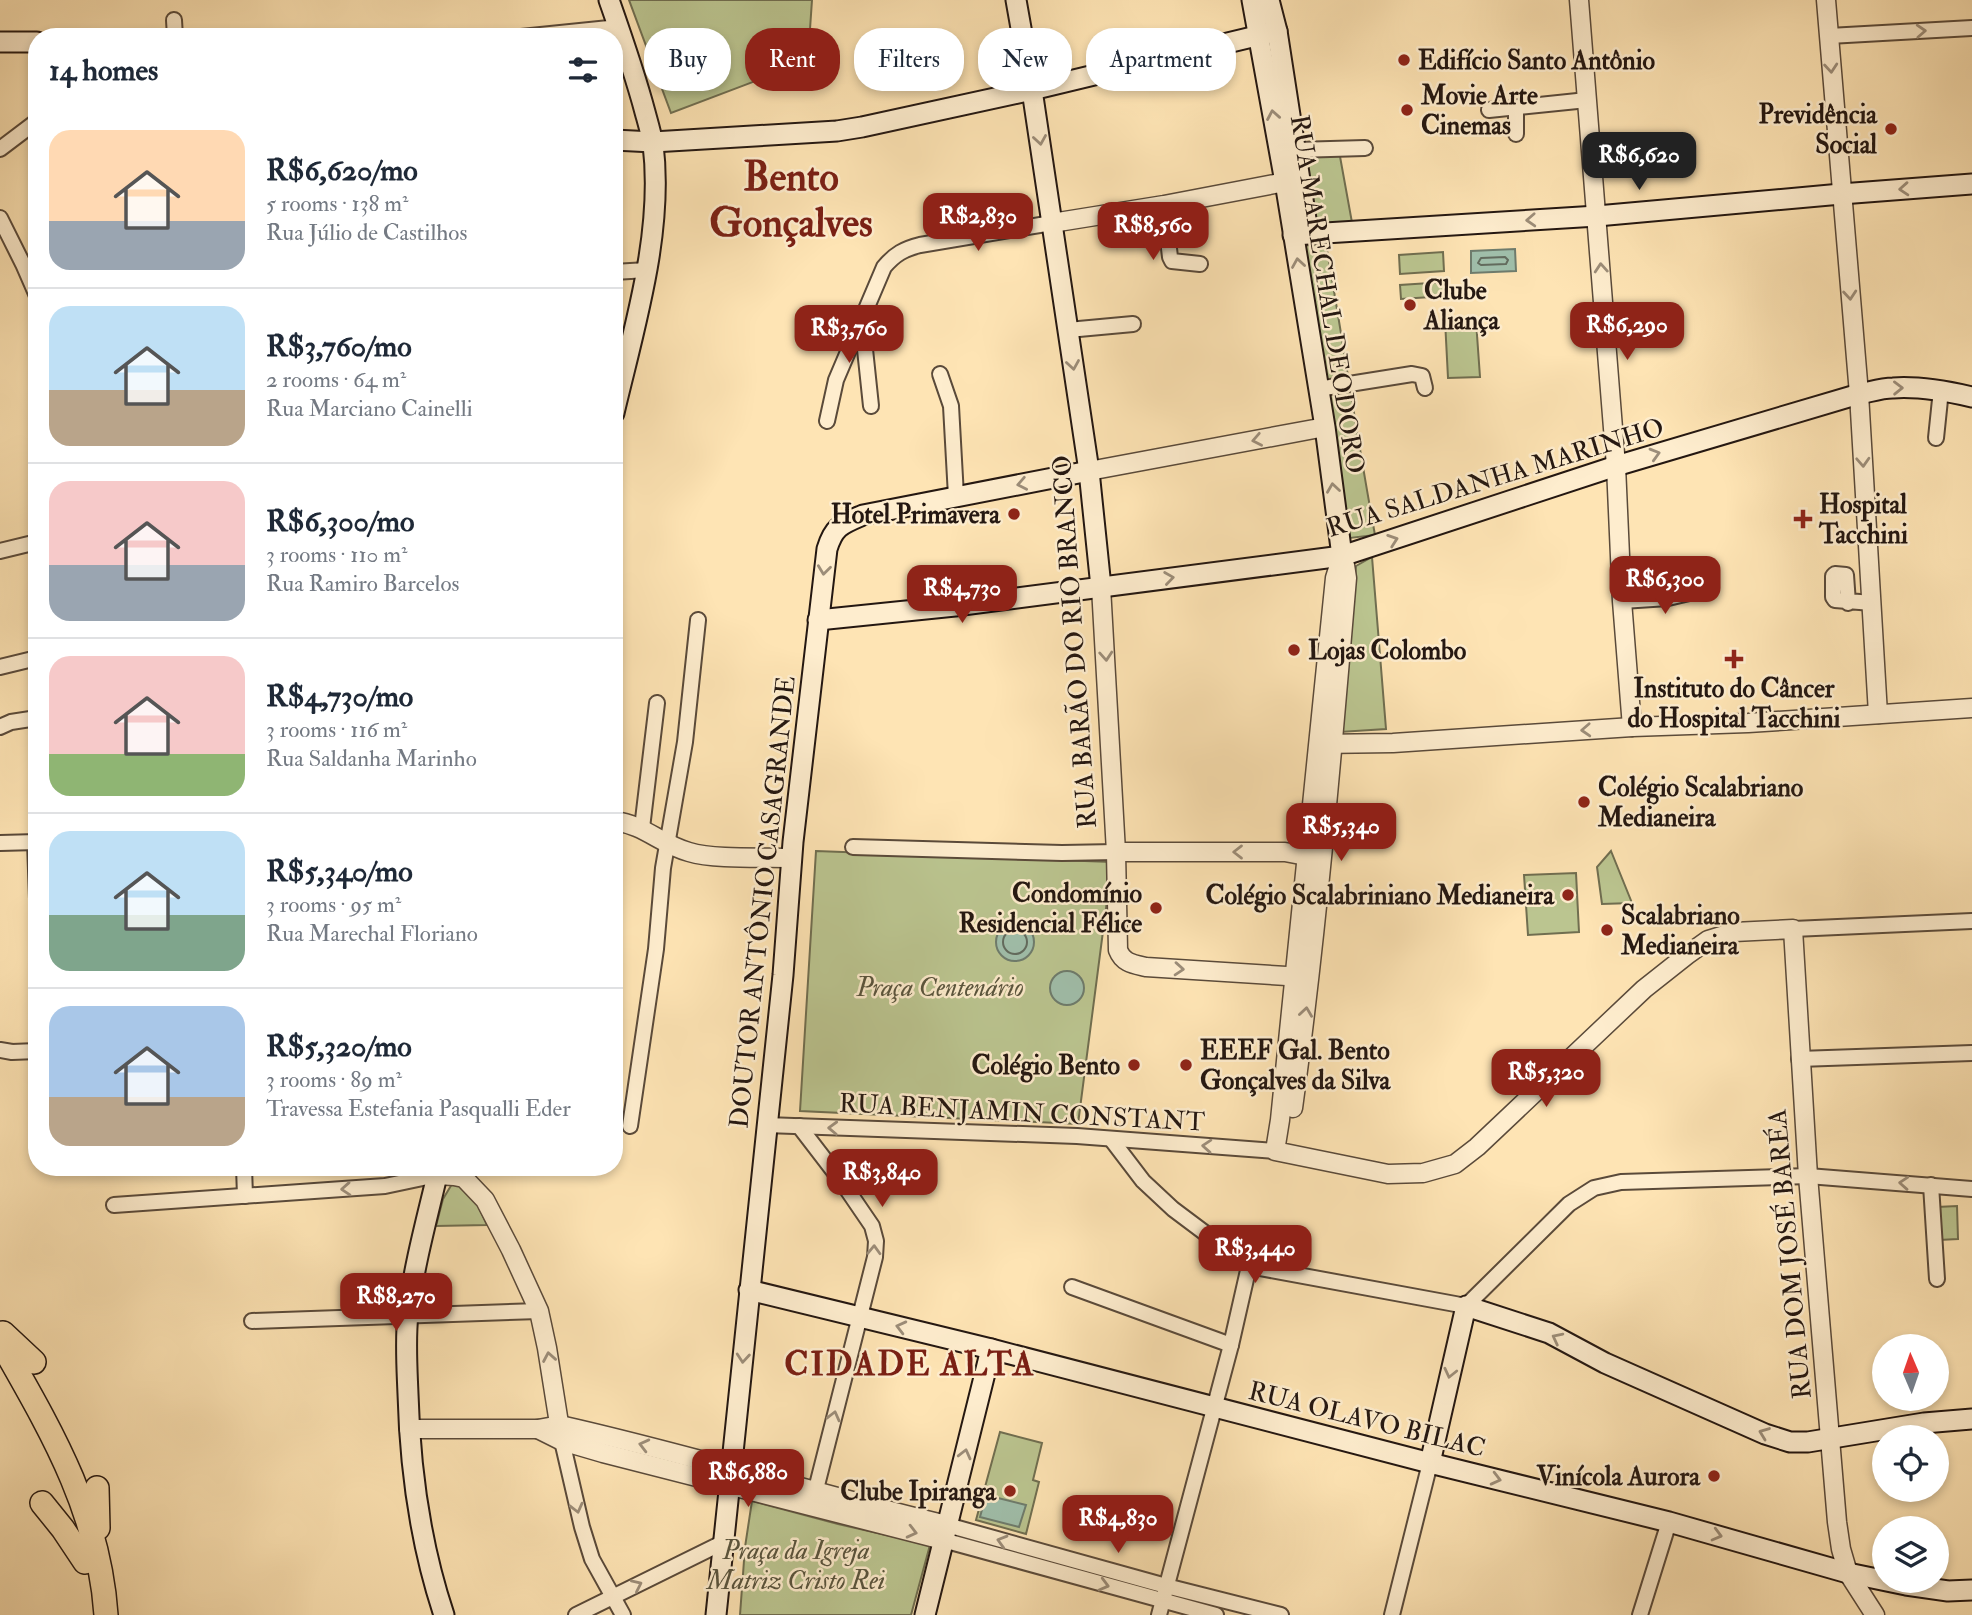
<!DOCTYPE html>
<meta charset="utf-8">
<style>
:root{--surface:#fff;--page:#f2f2f3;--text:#1f2937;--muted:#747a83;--line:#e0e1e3;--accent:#8f2418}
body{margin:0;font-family:"IM FELL Double Pica",serif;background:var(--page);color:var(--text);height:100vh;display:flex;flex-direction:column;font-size:26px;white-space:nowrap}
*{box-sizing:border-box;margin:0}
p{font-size:23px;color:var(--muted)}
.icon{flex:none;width:38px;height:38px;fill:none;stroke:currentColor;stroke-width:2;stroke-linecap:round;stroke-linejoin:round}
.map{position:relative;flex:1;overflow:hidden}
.side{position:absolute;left:28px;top:28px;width:595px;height:1148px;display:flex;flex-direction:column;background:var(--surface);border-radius:28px;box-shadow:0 4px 10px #0003}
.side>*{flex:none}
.top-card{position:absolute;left:644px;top:28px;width:665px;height:63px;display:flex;gap:14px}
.needle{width:46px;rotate:358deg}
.controls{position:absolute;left:1872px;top:1334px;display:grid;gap:14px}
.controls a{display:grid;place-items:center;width:77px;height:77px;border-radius:50%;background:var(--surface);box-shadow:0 4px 10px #0003;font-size:35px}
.price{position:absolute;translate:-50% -60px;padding:0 16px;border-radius:14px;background:var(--accent);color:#fff;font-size:23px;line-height:46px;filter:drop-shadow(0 2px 4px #0008)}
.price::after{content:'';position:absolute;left:50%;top:42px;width:21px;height:16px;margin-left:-10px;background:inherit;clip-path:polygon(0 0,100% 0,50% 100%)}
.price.selected{background:#222;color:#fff}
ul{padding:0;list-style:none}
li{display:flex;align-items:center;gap:21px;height:175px;padding:0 21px}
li+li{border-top:2px solid var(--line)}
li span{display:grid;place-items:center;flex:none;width:196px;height:140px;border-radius:21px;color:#555}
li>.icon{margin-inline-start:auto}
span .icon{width:84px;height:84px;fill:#fffc;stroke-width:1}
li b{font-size:30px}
h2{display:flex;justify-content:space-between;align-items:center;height:84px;padding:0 21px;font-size:30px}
.chip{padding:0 24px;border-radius:28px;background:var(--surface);box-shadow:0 4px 10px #0003;font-size:24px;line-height:63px}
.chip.selected{background:var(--accent);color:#fff}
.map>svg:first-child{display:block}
.green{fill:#bbc590;stroke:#706e50;stroke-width:2}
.water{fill:#a0bfab;stroke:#6e7c6d;stroke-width:2}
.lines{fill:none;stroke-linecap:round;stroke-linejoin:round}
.shore{stroke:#626b5e;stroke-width:2}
.minor-casing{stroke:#5a4a3a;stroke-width:18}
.tertiary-casing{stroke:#5a4a3a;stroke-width:21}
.secondary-casing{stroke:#241711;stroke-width:23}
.trunk-casing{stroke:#241711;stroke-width:26}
.minor{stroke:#feedce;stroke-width:14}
.tertiary{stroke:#feedce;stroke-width:18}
.secondary{stroke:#feedce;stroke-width:19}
.trunk{stroke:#fee4b4;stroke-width:23}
.oneway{stroke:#9c8d79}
.poi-dot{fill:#8f2418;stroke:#feedce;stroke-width:2.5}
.labels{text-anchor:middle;stroke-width:5;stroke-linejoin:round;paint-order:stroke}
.poi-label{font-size:26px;font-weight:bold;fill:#241711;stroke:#feedce;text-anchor:start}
.street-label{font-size:26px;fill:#241711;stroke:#feedce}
.park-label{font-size:26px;font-style:italic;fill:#59543d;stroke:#feedce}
.district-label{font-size:33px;font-weight:bold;letter-spacing:2px;fill:#7a1f14;stroke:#feedce}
.town-label{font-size:40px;font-weight:bold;fill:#7a1f14;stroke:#feedce}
</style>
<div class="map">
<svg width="1972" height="1615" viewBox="0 0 1972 1615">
<rect width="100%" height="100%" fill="#fee4b4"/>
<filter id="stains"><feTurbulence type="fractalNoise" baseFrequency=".00286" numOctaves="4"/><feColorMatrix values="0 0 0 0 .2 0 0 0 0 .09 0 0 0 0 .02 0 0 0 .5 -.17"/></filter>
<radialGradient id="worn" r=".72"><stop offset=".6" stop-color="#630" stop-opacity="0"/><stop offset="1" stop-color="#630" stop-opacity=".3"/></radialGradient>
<g class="green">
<path d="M 629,0 L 812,0 L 808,58 L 795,66 L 671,113 Z"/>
<path d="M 1339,151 L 1353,228 L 1312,230 L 1302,153 Z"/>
<path d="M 1326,244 C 1343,341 1357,438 1375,535 L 1350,538 L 1300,246 Z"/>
<path d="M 1443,252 L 1444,271 L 1400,274 L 1399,255 Z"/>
<path d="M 1445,282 L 1446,296 L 1401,299 L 1400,285 Z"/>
<path d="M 1445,320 L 1476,321 L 1480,377 L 1448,378 Z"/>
<path d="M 1372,557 L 1386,729 L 1340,732 L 1356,566 Z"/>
<path d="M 816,851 L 1112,862 L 1078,1124 L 800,1111 Z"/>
<path d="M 1611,851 L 1632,903 L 1602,904 L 1597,867 Z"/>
<path d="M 1576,873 L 1579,932 L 1528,935 L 1524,875 Z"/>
<path d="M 455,1179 L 475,1199 L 487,1225 L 436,1226 L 443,1199 Z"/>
<path d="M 1957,1206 L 1958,1239 L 1939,1240 L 1937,1207 Z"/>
<path d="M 1000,1432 L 1042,1443 L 1033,1480 L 1039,1482 L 1026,1534 L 976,1520 Z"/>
<path d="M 752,1501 L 838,1524 L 930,1545 L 911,1615 L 740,1615 L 745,1547 Z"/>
</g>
<g class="water">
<path d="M 1515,249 L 1516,271 L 1471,273 L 1471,251 Z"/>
<circle cx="1015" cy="942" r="19"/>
<circle cx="1067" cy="988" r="17"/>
<path d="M 986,1495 L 1026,1505 L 1019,1527 L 980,1517 Z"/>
</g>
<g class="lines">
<g class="shore">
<path d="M 1505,257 L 1508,260 L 1506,264 L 1481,265 L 1478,263 L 1481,258 Z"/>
<circle cx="1015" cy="942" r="12"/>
</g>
<g class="minor-casing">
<g id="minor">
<path d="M 174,20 L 175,37"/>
<path d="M 1829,36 L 1972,28"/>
<path d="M 521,37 L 619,27"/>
<path d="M 1516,108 L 1516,134"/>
<path d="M 1489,110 L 1587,100"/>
<path d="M 0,149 L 37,121"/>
<path d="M 1296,150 L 1365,148"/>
<path d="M 1164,205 L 1170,257 L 1172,261 L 1200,264"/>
<path d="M 0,218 L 23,264 L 37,296"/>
<path d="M 614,272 L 647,270"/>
<path d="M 862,321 L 871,406"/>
<path d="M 1068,330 L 1133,324"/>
<path d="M 940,374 L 951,406 L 956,496"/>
<path d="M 1318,389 L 1412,374 L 1422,376 L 1425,388"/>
<path d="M 827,421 L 836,380 L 884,267 C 895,254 904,249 920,245 L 1052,223"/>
<path d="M 1936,438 L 1941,390"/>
<path d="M 0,551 L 37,542"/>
<path d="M 1622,601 L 1668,598 L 1702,590"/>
<path d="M 1848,603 L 1846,575 L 1835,574 L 1833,576 L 1833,597 L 1835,600 L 1872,603"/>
<path d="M 0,667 L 37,658"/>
<path d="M 0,727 L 11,722 L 37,718"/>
<path d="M 642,828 L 657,703"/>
<path d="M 35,842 L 37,899"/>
<path d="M 0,843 L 37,842"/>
<path d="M 853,847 L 1062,853 L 1116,852"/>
<path d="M 1793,929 L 1972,921"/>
<path d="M 0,1050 L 12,1052 L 37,1051"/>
<path d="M 1799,1059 L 1972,1053"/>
<path d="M 766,1125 L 1077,1136 L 1275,1151"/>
<path d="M 630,1126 L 656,949 L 663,868 L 685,742 L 698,620"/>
<path d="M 799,1126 L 842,1182 L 872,1226 L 876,1241 L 875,1257 L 813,1501"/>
<path d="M 1111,1139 L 1143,1181 L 1173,1209 L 1249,1266 L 1466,1306 L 1569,1204 L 1594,1188 L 1621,1182 L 1808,1176 L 1972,1189"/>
<path d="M 244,1167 L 245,1196"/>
<path d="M 1931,1185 L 1937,1279"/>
<path d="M 114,1205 L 385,1186 L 437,1175"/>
<path d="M 1072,1287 L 1231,1345"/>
<path d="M 252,1321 L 539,1311"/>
<path d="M 562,1441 L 582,1527 L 592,1559 L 623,1615"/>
<path d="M 947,1525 L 1166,1586 L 1281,1615"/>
<path d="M 943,1540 L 1216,1615"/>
<path d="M 576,1615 L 724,1542"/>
<path d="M 1159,1615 L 1231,1345 L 1249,1266"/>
<path d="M 1392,1615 L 1430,1463"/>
<path d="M 1640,1615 L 1669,1522"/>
</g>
</g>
<g class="tertiary-casing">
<g id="tertiary">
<path d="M 1579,0 L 1616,466 L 1622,601 L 1632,727"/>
<path d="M 1826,0 L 1859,394 L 1878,714"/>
<path d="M 1052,223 L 1164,205 L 1285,182"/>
<path d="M 1089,471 L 1325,427"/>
<path d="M 1342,556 L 1335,578 L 1280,1120 L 1275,1151 L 1388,1174 L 1423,1173 L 1455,1164 L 1477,1147 L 1513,1113 L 1644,989 L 1687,955 L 1708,940 L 1734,932 L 1793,929 L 1808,1176 L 1837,1522 L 1841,1549 L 1848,1573 L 1875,1615"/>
<path d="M 1101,587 L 1116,852 L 1118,950 C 1123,963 1133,964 1146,967 L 1303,977"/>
<path d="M 1319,744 L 1393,743 L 1632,727 L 1748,723 L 1972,708"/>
<path d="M 614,821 C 645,825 660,844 689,852 C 716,860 762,857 792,858"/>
<path d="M 1116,852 L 1285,852 L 1306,856 L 1311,864"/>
<path d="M 1293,1108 C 1317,932 1332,755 1347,578 L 1345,565"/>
<path d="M 437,1175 L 454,1176 L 464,1178 L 485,1200 L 511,1250 L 539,1311 L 547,1348 L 561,1436"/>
<path d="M 409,1429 L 538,1429 L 560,1425 C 690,1454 817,1494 947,1525"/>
<path d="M 538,1429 L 562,1441 L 603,1453 L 943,1540"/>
</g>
</g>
<g class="secondary-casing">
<g id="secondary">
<path d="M 609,0 C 622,37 635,74 645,112 C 648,123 651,133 653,144 C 664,232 634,328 614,413"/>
<path d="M 1016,0 L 1032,90 L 1089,471 L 1101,587"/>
<path d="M 1252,0 L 1285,182 L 1325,427 L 1342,556"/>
<path d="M 1269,0 L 1277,31 L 1308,232"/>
<path d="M 0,42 L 37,42"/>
<path d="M 614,140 L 653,142 L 837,131 L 862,127 L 1032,90 L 1277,31"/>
<path d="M 1293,235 L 1597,216 L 1841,194 L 1972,184"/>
<path d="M 818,620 L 955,606 L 1342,556 L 1616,466 L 1859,394 C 1870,392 1881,388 1893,388 C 1919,386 1946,391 1972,397"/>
<path d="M 439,1167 C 428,1215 414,1264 408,1314 C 405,1340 407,1368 408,1394 C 410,1470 420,1543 444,1615"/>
<path d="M 749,1290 L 991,1349 L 1430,1463 L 1669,1522 L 1848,1573 L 1906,1585 L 1948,1591 L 1972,1590"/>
<path d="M 1430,1463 L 1466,1306 L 1549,1333 L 1605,1363 L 1765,1434 L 1790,1442 L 1808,1442 L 1924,1423 L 1972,1419"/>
<path d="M 716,1615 L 783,975 L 793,842 L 827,549 C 834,526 842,524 863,515 L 1089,471"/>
<path d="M 925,1615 L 991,1349"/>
</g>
</g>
<g class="trunk-casing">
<g id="trunk">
<path d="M 3,1333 L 34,1362"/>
<path d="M 0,1341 C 50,1429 99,1510 106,1615"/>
<path d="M 97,1488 L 98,1528"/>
<path d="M 42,1503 L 63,1529 L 85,1562"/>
</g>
</g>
<use href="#minor" class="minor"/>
<use href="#tertiary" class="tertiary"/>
<use href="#secondary" class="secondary"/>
<use href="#trunk" class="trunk"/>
</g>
<defs><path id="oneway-chevron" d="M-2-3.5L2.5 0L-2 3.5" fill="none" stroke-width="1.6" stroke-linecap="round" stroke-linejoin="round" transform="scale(1.75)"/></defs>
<g class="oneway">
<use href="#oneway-chevron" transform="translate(1921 31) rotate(-3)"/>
<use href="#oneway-chevron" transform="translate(1831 68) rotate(85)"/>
<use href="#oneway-chevron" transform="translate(1273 115) rotate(-100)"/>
<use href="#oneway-chevron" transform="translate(1040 140) rotate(81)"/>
<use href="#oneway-chevron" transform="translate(1904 189) rotate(176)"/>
<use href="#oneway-chevron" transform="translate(1531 220) rotate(177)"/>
<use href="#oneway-chevron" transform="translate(1298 263) rotate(-99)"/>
<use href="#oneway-chevron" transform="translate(1601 268) rotate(-94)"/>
<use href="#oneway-chevron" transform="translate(1850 295) rotate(85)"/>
<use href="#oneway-chevron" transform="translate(1073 365) rotate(81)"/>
<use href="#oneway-chevron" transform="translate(1898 388) rotate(-1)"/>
<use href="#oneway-chevron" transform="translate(1257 440) rotate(169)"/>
<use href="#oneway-chevron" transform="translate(1655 454) rotate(-16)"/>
<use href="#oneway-chevron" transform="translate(1863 462) rotate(87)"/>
<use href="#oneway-chevron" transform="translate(1022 484) rotate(169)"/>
<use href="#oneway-chevron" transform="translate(1333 488) rotate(-98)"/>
<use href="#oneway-chevron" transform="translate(1393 540) rotate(-19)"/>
<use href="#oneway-chevron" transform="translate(824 570) rotate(97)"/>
<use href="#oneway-chevron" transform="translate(1169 578) rotate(-8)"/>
<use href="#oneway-chevron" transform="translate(1106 656) rotate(86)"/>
<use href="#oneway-chevron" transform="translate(1586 730) rotate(177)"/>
<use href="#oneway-chevron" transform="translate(1238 852) rotate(180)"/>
<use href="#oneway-chevron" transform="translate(1179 969) rotate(4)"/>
<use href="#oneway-chevron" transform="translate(1306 1012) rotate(-82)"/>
<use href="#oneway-chevron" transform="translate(833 1128) rotate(-178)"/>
<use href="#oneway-chevron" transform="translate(1207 1146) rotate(-176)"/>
<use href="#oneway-chevron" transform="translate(1904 1183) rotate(-176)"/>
<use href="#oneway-chevron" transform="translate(346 1189) rotate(176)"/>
<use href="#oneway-chevron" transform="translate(874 1250) rotate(-88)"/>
<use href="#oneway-chevron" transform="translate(901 1327) rotate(-166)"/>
<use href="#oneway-chevron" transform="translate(1557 1338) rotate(-153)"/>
<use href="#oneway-chevron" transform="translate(549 1357) rotate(-100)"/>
<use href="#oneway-chevron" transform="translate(743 1358) rotate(95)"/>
<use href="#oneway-chevron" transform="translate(1450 1373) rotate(103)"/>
<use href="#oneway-chevron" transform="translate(834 1416) rotate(-76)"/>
<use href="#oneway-chevron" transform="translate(1764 1433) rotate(-159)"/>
<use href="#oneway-chevron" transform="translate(644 1445) rotate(-166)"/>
<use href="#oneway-chevron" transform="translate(965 1454) rotate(-76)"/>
<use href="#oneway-chevron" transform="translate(1496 1479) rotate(14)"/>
<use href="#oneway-chevron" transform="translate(577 1508) rotate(76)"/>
<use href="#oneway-chevron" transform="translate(912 1532) rotate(14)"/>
<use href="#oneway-chevron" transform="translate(1717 1535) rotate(15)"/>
<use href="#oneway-chevron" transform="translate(1002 1541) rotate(-164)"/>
<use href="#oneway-chevron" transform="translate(637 1585) rotate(-25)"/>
<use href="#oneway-chevron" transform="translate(1104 1585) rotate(15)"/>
</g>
<g class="poi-dot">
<circle cx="1404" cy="60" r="7"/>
<circle cx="1407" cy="110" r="7"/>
<circle cx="1891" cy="129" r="7"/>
<circle cx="1410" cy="305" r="7"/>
<circle cx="1014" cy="514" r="7"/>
<path d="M1799.5 508.5h7v7h7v7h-7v7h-7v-7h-7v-7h7z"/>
<circle cx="1294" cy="650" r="7"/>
<path d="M1730.5 648.5h7v7h7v7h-7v7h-7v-7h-7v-7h7z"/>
<circle cx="1584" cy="802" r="7"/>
<circle cx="1568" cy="895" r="7"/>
<circle cx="1156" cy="908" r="7"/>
<circle cx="1607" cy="930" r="7"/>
<circle cx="1134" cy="1065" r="7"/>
<circle cx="1186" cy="1065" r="7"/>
<circle cx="1714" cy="1476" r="7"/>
<circle cx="1010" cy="1491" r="7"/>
</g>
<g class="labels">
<g class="poi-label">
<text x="1418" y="69">Edifício Santo Antônio</text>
<text x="1421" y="104">Movie Arte<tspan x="1421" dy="30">Cinemas</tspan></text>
<text x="1877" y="123" text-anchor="end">Previdência<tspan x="1877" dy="30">Social</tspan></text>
<text x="1424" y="299">Clube<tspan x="1424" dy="30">Aliança</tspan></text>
<text x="1819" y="513">Hospital<tspan x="1819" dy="30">Tacchini</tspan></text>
<text x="1000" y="523" text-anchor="end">Hotel Primavera</text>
<text x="1308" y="659">Lojas Colombo</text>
<text x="1734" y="697" text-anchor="middle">Instituto do Câncer<tspan x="1734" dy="30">do Hospital Tacchini</tspan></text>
<text x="1598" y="796">Colégio Scalabriano<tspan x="1598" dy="30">Medianeira</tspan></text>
<text x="1142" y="902" text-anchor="end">Condomínio<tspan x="1142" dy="30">Residencial Félice</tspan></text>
<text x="1554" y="904" text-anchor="end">Colégio Scalabriniano Medianeira</text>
<text x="1621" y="924">Scalabriano<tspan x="1621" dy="30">Medianeira</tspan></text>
<text x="1200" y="1059">EEEF Gal. Bento<tspan x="1200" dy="30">Gonçalves da Silva</tspan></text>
<text x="1120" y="1074" text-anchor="end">Colégio Bento</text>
<text x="1700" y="1485" text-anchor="end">Vinícola Aurora</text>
<text x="996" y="1500" text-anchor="end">Clube Ipiranga</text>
</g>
<g class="street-label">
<text transform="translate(1328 294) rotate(81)" y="9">RUA MARECHAL DEODORO</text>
<text transform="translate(1495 477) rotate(-17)" y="9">RUA SALDANHA MARINHO</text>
<text transform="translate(1074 642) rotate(-94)" y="9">RUA BARÃO DO RIO BRANCO</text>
<text transform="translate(762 902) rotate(-84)" y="9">DOUTOR ANTÔNIO CASAGRANDE</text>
<text transform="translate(1022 1112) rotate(3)" y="9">RUA BENJAMIN CONSTANT</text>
<text transform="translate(1789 1254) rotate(-95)" y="9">RUA DOM JOSÉ BARÉA</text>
<text transform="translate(1367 1419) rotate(14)" y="9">RUA OLAVO BILAC</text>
</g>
<g class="park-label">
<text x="940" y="996">Praça Centenário</text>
<text x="796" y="1559">Praça da Igreja<tspan x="796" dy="30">Matriz Cristo Rei</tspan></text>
</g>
<g class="district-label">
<text x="910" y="1375">CIDADE ALTA</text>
</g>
<g class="town-label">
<text x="791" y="190">Bento<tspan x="791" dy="46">Gonçalves</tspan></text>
</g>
</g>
<rect width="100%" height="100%" filter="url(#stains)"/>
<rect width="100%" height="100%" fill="url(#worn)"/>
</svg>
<div class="controls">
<a><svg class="needle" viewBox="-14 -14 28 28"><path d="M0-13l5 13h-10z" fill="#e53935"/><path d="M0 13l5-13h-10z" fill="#747a83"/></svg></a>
<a><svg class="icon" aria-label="locate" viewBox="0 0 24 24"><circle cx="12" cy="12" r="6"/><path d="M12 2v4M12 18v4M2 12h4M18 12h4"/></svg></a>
<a><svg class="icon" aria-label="layers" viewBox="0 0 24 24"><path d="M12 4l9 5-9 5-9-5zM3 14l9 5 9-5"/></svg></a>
</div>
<b class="price selected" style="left:1639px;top:192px">R$6,620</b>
<b class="price" style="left:978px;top:253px">R$2,830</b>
<b class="price" style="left:1153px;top:262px">R$8,560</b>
<b class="price" style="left:1627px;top:362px">R$6,290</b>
<b class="price" style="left:849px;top:365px">R$3,760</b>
<b class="price" style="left:1665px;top:616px">R$6,300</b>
<b class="price" style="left:962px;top:625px">R$4,730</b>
<b class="price" style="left:1341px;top:863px">R$5,340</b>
<b class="price" style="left:1546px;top:1109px">R$5,320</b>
<b class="price" style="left:882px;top:1209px">R$3,840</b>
<b class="price" style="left:1255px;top:1285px">R$3,440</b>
<b class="price" style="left:396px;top:1333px">R$8,270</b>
<b class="price" style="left:748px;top:1509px">R$6,880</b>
<b class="price" style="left:1118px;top:1555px">R$4,830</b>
<div class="top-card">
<a class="chip">Buy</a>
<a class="chip selected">Rent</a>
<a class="chip">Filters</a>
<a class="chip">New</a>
<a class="chip">Apartment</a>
</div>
<section class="side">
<h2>14 homes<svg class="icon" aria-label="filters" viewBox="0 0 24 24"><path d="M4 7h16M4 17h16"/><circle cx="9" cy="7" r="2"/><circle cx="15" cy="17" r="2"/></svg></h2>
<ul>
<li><span style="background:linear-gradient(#ffd9b3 65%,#9aa5b1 0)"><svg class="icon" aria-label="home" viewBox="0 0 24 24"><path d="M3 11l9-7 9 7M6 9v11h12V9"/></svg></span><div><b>R$6,620/mo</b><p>5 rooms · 138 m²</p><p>Rua Júlio de Castilhos</p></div></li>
<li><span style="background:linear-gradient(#bfe0f5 60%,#b9a48a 0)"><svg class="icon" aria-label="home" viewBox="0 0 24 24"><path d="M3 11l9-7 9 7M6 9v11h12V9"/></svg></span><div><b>R$3,760/mo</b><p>2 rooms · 64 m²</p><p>Rua Marciano Cainelli</p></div></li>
<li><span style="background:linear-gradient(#f6c9c9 60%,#9aa5b1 0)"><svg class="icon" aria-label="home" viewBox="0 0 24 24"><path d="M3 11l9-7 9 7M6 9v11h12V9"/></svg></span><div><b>R$6,300/mo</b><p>3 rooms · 110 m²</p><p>Rua Ramiro Barcelos</p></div></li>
<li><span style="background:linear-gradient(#f6c9c9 70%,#8fb573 0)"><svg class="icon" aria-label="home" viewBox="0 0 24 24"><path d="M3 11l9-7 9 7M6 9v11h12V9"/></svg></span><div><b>R$4,730/mo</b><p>3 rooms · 116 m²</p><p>Rua Saldanha Marinho</p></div></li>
<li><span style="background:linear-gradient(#bfe0f5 60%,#7fa58c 0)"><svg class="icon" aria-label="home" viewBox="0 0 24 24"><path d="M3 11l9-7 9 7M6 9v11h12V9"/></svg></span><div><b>R$5,340/mo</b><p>3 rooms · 95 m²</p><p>Rua Marechal Floriano</p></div></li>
<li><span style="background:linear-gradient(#a9c7e8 65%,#b9a48a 0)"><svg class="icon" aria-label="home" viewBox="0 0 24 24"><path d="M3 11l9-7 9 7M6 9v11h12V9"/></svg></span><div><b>R$5,320/mo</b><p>3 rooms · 89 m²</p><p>Travessa Estefania Pasqualli Eder</p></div></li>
</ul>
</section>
</div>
